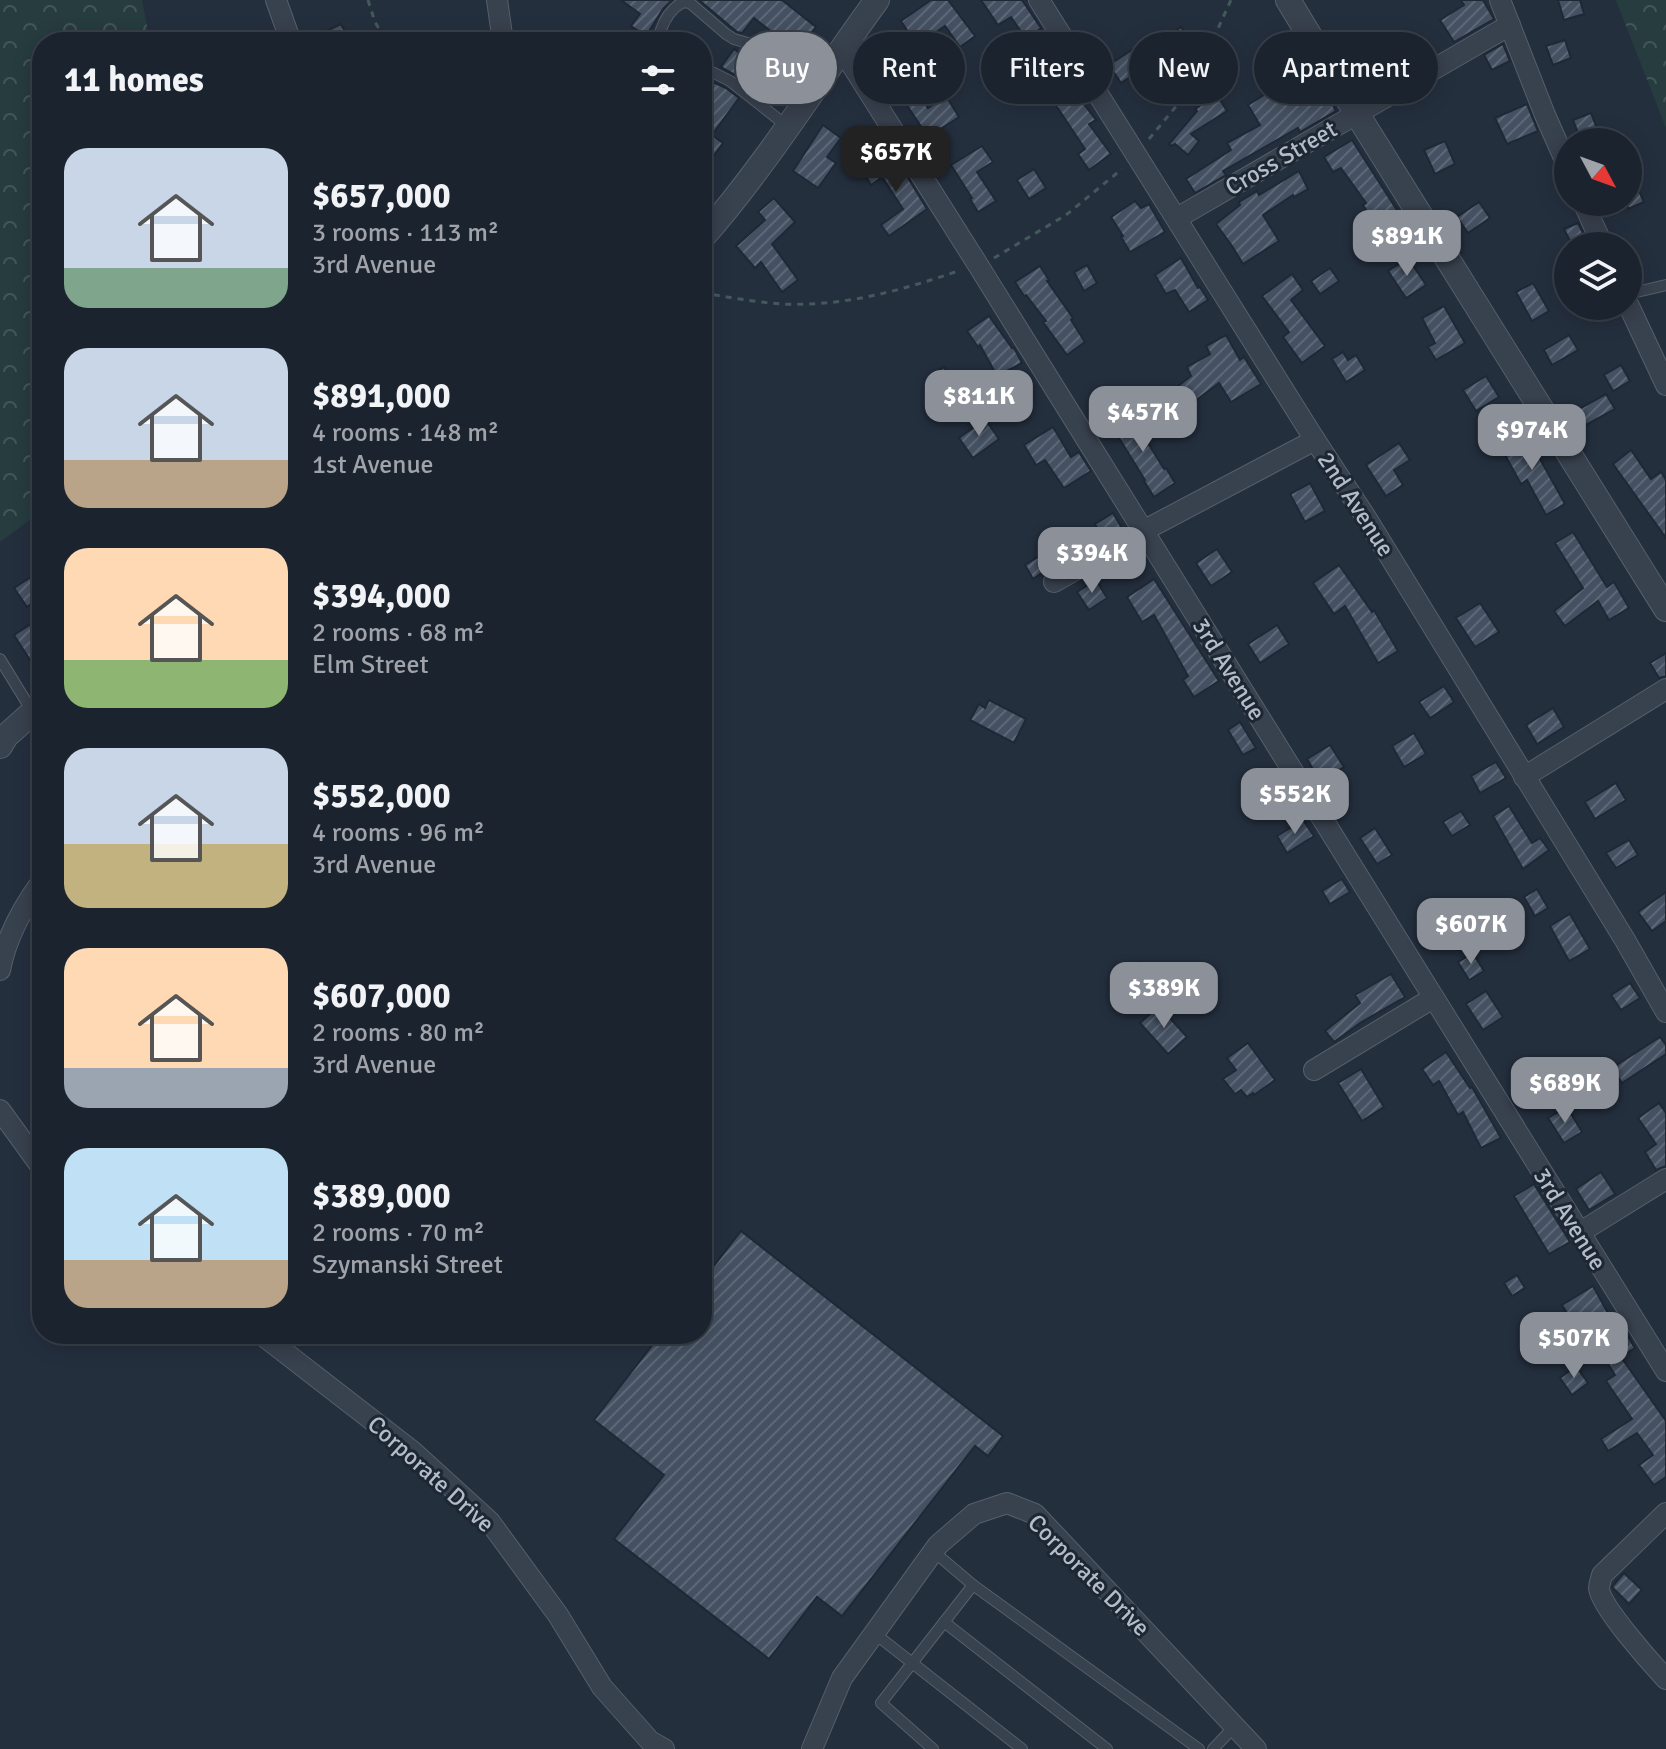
<!DOCTYPE html>
<meta charset="utf-8">
<style>
:root{--surface:#1b232e;--page:#282f3a;--text:#f1f3f6;--muted:#a0a4aa;--line:#39404a;--accent:#8c9099}
body{margin:0;font-family:Signika,sans-serif;background:var(--page);color:var(--text);height:100vh;display:flex;flex-direction:column;font-size:30px;white-space:nowrap}
*{box-sizing:border-box;margin:0}
p{font-size:26px;color:var(--muted)}
.icon{flex:none;width:44px;height:44px;fill:none;stroke:currentColor;stroke-width:2;stroke-linecap:round;stroke-linejoin:round}
.map{position:relative;flex:1;overflow:hidden}
.drawer{position:absolute;left:32px;top:32px;width:680px;height:1312px;display:flex;flex-direction:column;background:var(--surface);border-radius:32px;box-shadow:0 4px 20px #0003,0 0 0 2px var(--line)}
.drawer>*{flex:none}
.guide{position:absolute;left:736px;top:32px;width:760px;height:72px;display:flex;gap:16px}
.needle{width:52px;rotate:131deg}
.fabs{position:absolute;left:1554px;top:128px;display:grid;gap:16px}
.fabs a{display:grid;place-items:center;width:88px;height:88px;border-radius:50%;background:var(--surface);box-shadow:0 4px 20px #0003,0 0 0 2px var(--line);font-size:40px}
.price{position:absolute;translate:-50% -68px;padding:0 18px;border-radius:16px;background:var(--accent);color:#fff;font-size:26px;line-height:52px;filter:drop-shadow(0 2px 4px #0008)}
.price::after{content:'';position:absolute;left:50%;top:48px;width:24px;height:18px;margin-left:-12px;background:inherit;clip-path:polygon(0 0,100% 0,50% 100%)}
.price.current{background:#222;color:#fff}
ul{padding:0;list-style:none}
li{display:flex;align-items:center;gap:24px;height:200px;padding:0 32px}
li span{display:grid;place-items:center;flex:none;width:224px;height:160px;border-radius:24px;color:#555}
li>.icon{margin-inline-start:auto}
span .icon{width:96px;height:96px;fill:#fffc;stroke-width:1}
li b{font-size:34px}
h2{display:flex;justify-content:space-between;align-items:center;height:96px;padding:0 32px;font-size:34px}
.chip{padding:0 28px;border-radius:36px;background:var(--surface);box-shadow:0 4px 20px #0003,0 0 0 2px var(--line);font-size:28px;line-height:72px}
.chip.current{background:var(--accent);color:#fff}
.map>svg:first-child{display:block}
.park{fill:url(#park-crowns)}
.building{fill:url(#building-hatch);stroke:#1f2835;stroke-width:2}
.lines{fill:none;stroke-linecap:round;stroke-linejoin:round}
.service-casing{stroke:#565f6c;stroke-width:12}
.minor-casing{stroke:#565f6c;stroke-width:22}
.tertiary-casing{stroke:#565f6c;stroke-width:26}
.path{stroke:#44595c;stroke-width:3;stroke-dasharray:6 6;stroke-linecap:butt}
.service{stroke:#38414e;stroke-width:10}
.minor{stroke:#38414e;stroke-width:20}
.tertiary{stroke:#38414e;stroke-width:24}
.labels{text-anchor:middle;stroke-width:6;stroke-linejoin:round;paint-order:stroke}
.street-label{font-size:24px;fill:#b4bcc9;stroke:#1d2633}
</style>
<div class="map">
<svg width="1666" height="1749" viewBox="0 0 1666 1749">
<defs>
<pattern id="park-crowns" width="20" height="18" patternUnits="userSpaceOnUse" patternTransform="scale(2)"><rect width="20" height="18" fill="#263c3f"/><path d="M2 6a3 3 0 1 1 6 0M12 15a3 3 0 1 1 6 0" fill="none" stroke="#435659"/></pattern>
<pattern id="building-hatch" width="6" height="6" patternUnits="userSpaceOnUse" patternTransform="scale(2)"><rect width="6" height="6" fill="#455162"/><path d="M-1 1l2-2M0 6l6-6M5 7l2-2" fill="none" stroke="#5d6877"/></pattern>
</defs>
<rect width="100%" height="100%" fill="#242f3e"/>
<g class="park">
<path d="M 0,0 L 142,0 L 150,42 L 42,42 L 42,511 L 0,542 Z"/>
<path d="M 1616,0 L 1666,0 L 1666,128 Z"/>
</g>
<g class="building">
<path d="M 621,0 L 672,0 L 663,9 L 646,36 L 631,26 L 640,14 Z"/>
<path d="M 699,0 L 782,0 L 816,27 L 797,52 L 754,18 L 742,33 L 737,32 Z"/>
<path d="M 931,0 L 948,0 L 975,36 L 960,47 L 945,26 L 898,59 L 928,108 L 946,96 L 959,117 L 928,137 L 900,95 L 897,97 L 871,55 L 908,32 L 901,21 Z"/>
<path d="M 981,0 L 1022,0 L 1041,28 L 1026,39 L 1011,17 L 998,25 Z"/>
<path d="M 1461,0 L 1483,0 L 1494,19 L 1454,42 L 1440,20 L 1464,5 Z"/>
<path d="M 1558,0 L 1580,0 L 1584,14 L 1564,20 Z"/>
<path d="M 341,24 L 350,42 L 304,42 Z"/>
<path d="M 1181,27 L 1194,47 L 1180,56 L 1174,48 L 1121,83 L 1109,65 L 1147,40 L 1152,46 Z"/>
<path d="M 1394,38 L 1405,56 L 1374,77 L 1362,59 Z"/>
<path d="M 1565,40 L 1571,58 L 1553,65 L 1546,46 Z"/>
<path d="M 1503,44 L 1510,61 L 1492,70 L 1484,55 Z"/>
<path d="M 1037,45 L 1051,68 L 1062,60 L 1071,75 L 1065,79 L 1096,120 L 1089,124 L 1111,154 L 1089,170 L 1078,154 L 1085,149 L 1047,92 L 1043,94 L 1019,57 Z"/>
<path d="M 734,49 L 761,68 L 749,86 L 735,75 L 721,67 Z"/>
<path d="M 1308,72 L 1323,95 L 1327,93 L 1336,111 L 1300,132 L 1298,128 L 1223,171 L 1226,175 L 1195,193 L 1186,179 L 1231,150 L 1227,143 L 1260,125 L 1248,105 L 1275,88 L 1278,92 Z"/>
<path d="M 702,81 L 708,85 L 711,81 L 726,88 L 739,98 L 712,135 L 723,143 L 702,172 Z"/>
<path d="M 1217,95 L 1227,111 L 1191,134 L 1199,141 L 1188,155 L 1175,144 L 1171,146 L 1169,144 L 1197,111 L 1195,109 Z"/>
<path d="M 1527,104 L 1538,131 L 1507,144 L 1495,118 Z"/>
<path d="M 1591,113 L 1598,131 L 1580,138 L 1573,120 Z"/>
<path d="M 823,125 L 841,138 L 827,157 L 836,163 L 818,188 L 793,171 Z"/>
<path d="M 1352,140 L 1413,235 L 1392,251 L 1379,234 L 1380,233 L 1363,205 L 1366,203 L 1341,168 L 1333,172 L 1324,157 Z"/>
<path d="M 1445,141 L 1455,164 L 1435,174 L 1424,150 Z"/>
<path d="M 982,146 L 993,162 L 977,172 L 996,201 L 978,212 L 970,199 L 972,198 L 951,165 Z"/>
<path d="M 883,154 L 900,181 L 907,176 L 927,209 L 889,236 L 881,225 L 903,209 L 882,177 L 871,185 L 861,169 Z"/>
<path d="M 1628,166 L 1644,202 L 1628,209 Z"/>
<path d="M 1034,169 L 1046,188 L 1029,199 L 1017,180 Z"/>
<path d="M 1299,171 L 1308,189 L 1294,197 L 1293,195 L 1263,215 L 1279,241 L 1243,264 L 1232,246 L 1216,224 L 1240,205 L 1239,202 L 1257,191 L 1259,195 Z"/>
<path d="M 774,198 L 795,222 L 772,244 L 798,280 L 782,292 L 761,262 L 755,268 L 736,246 L 765,220 L 758,212 Z"/>
<path d="M 1135,201 L 1141,208 L 1149,204 L 1165,232 L 1130,252 L 1121,237 L 1123,236 L 1111,217 Z"/>
<path d="M 1479,202 L 1490,218 L 1468,233 L 1457,217 Z"/>
<path d="M 1578,223 L 1585,237 L 1571,243 L 1564,229 Z"/>
<path d="M 1181,258 L 1198,288 L 1200,287 L 1208,300 L 1189,312 L 1175,290 L 1166,294 L 1155,275 Z"/>
<path d="M 1408,258 L 1426,285 L 1406,298 L 1388,271 Z"/>
<path d="M 1087,265 L 1097,283 L 1084,291 L 1074,272 Z"/>
<path d="M 1040,266 L 1049,280 L 1047,281 L 1073,318 L 1071,320 L 1085,342 L 1067,355 L 1043,322 L 1046,321 L 1026,295 L 1024,296 L 1015,282 Z"/>
<path d="M 1330,268 L 1339,281 L 1320,294 L 1311,281 Z"/>
<path d="M 1292,274 L 1303,290 L 1291,300 L 1325,346 L 1302,363 L 1283,337 L 1289,332 L 1262,296 Z"/>
<path d="M 1533,283 L 1549,311 L 1532,321 L 1516,292 Z"/>
<path d="M 1444,306 L 1465,343 L 1436,360 L 1428,347 L 1435,343 L 1422,318 Z"/>
<path d="M 989,316 L 1012,348 L 1014,348 L 1022,363 L 997,376 L 980,345 L 978,347 L 967,331 Z"/>
<path d="M 1226,335 L 1240,360 L 1244,357 L 1261,384 L 1231,402 L 1219,383 L 1186,408 L 1173,390 L 1191,376 L 1187,367 L 1210,354 L 1206,346 Z"/>
<path d="M 1569,335 L 1578,350 L 1552,365 L 1544,350 Z"/>
<path d="M 1343,352 L 1348,360 L 1356,355 L 1365,370 L 1346,382 L 1332,359 Z"/>
<path d="M 1621,365 L 1630,381 L 1613,391 L 1604,375 Z"/>
<path d="M 944,367 L 957,389 L 945,397 L 931,374 Z"/>
<path d="M 1486,376 L 1499,397 L 1476,411 L 1463,390 Z"/>
<path d="M 1606,394 L 1615,409 L 1586,425 L 1577,410 Z"/>
<path d="M 1132,411 L 1143,428 L 1140,430 L 1164,469 L 1166,468 L 1175,483 L 1154,497 L 1144,481 L 1145,480 L 1111,425 Z"/>
<path d="M 985,419 L 999,439 L 973,458 L 959,438 Z"/>
<path d="M 1053,427 L 1071,457 L 1079,452 L 1091,471 L 1064,488 L 1045,460 L 1036,465 L 1024,445 Z"/>
<path d="M 1525,432 L 1565,504 L 1546,515 L 1527,480 L 1521,484 L 1500,446 Z"/>
<path d="M 1399,443 L 1410,460 L 1394,470 L 1403,485 L 1386,496 L 1366,465 Z"/>
<path d="M 1631,450 L 1651,479 L 1661,472 L 1666,480 L 1666,538 L 1613,464 Z"/>
<path d="M 1310,483 L 1325,511 L 1305,522 L 1290,494 Z"/>
<path d="M 1113,513 L 1122,528 L 1103,539 L 1095,524 Z"/>
<path d="M 1573,532 L 1607,587 L 1614,582 L 1629,608 L 1609,620 L 1598,601 L 1565,626 L 1554,611 L 1583,588 L 1555,543 Z"/>
<path d="M 1217,549 L 1232,572 L 1211,586 L 1196,563 Z"/>
<path d="M 1038,557 L 1046,570 L 1033,579 L 1025,565 Z"/>
<path d="M 1339,565 L 1372,612 L 1374,610 L 1398,651 L 1378,663 L 1345,606 L 1334,614 L 1313,583 Z"/>
<path d="M 37,573 L 42,581 L 42,596 L 27,607 L 14,588 Z"/>
<path d="M 1154,579 L 1219,681 L 1194,697 L 1183,680 L 1188,676 L 1154,615 L 1142,622 L 1127,597 Z"/>
<path d="M 1096,580 L 1107,598 L 1089,610 L 1077,592 Z"/>
<path d="M 1480,603 L 1499,632 L 1475,647 L 1456,618 Z"/>
<path d="M 31,624 L 42,641 L 42,679 L 14,635 Z"/>
<path d="M 1277,625 L 1289,644 L 1260,663 L 1248,644 Z"/>
<path d="M 1666,653 L 1666,676 L 1659,678 L 1650,663 Z"/>
<path d="M 1444,686 L 1454,702 L 1430,718 L 1419,702 Z"/>
<path d="M 989,700 L 1026,719 L 1014,743 L 970,720 L 979,704 L 985,708 Z"/>
<path d="M 1553,708 L 1564,727 L 1537,744 L 1526,725 Z"/>
<path d="M 1240,722 L 1256,748 L 1243,755 L 1228,730 Z"/>
<path d="M 1414,733 L 1426,754 L 1404,767 L 1392,746 Z"/>
<path d="M 1330,745 L 1344,767 L 1320,781 L 1307,759 Z"/>
<path d="M 1496,762 L 1506,778 L 1480,793 L 1471,776 Z"/>
<path d="M 1280,781 L 1290,797 L 1265,813 L 1255,798 Z"/>
<path d="M 1616,783 L 1626,800 L 1595,819 L 1585,802 Z"/>
<path d="M 1509,806 L 1532,843 L 1540,838 L 1549,850 L 1523,869 L 1493,816 Z"/>
<path d="M 1461,811 L 1470,825 L 1452,836 L 1443,822 Z"/>
<path d="M 1303,820 L 1314,836 L 1287,853 L 1277,836 Z"/>
<path d="M 1375,828 L 1392,855 L 1377,864 L 1360,838 Z"/>
<path d="M 1629,840 L 1638,855 L 1616,868 L 1606,853 Z"/>
<path d="M 1342,879 L 1350,892 L 1330,904 L 1322,891 Z"/>
<path d="M 1537,889 L 1548,908 L 1535,916 L 1524,897 Z"/>
<path d="M 1666,892 L 1666,921 L 1652,931 L 1638,912 Z"/>
<path d="M 1570,914 L 1590,949 L 1569,961 L 1550,926 Z"/>
<path d="M 1473,953 L 1484,971 L 1469,980 L 1458,962 Z"/>
<path d="M 1140,962 L 1153,976 L 1131,995 L 1118,980 Z"/>
<path d="M 1391,974 L 1405,997 L 1360,1023 L 1334,1042 L 1325,1031 L 1360,1003 L 1355,995 Z"/>
<path d="M 1630,983 L 1640,998 L 1621,1010 L 1611,995 Z"/>
<path d="M 1486,991 L 1503,1017 L 1483,1030 L 1466,1004 Z"/>
<path d="M 1159,1006 L 1187,1037 L 1168,1054 L 1140,1023 Z"/>
<path d="M 1660,1037 L 1666,1045 L 1666,1054 L 1622,1083 L 1612,1068 Z"/>
<path d="M 1248,1043 L 1275,1080 L 1254,1095 L 1253,1093 L 1247,1097 L 1241,1090 L 1235,1094 L 1223,1079 L 1236,1070 L 1227,1058 Z"/>
<path d="M 1446,1052 L 1470,1088 L 1472,1087 L 1501,1138 L 1481,1148 L 1463,1112 L 1458,1115 L 1439,1081 L 1433,1085 L 1422,1069 Z"/>
<path d="M 1361,1069 L 1384,1107 L 1362,1121 L 1338,1083 Z"/>
<path d="M 1659,1103 L 1666,1113 L 1666,1166 L 1656,1170 L 1645,1152 L 1656,1144 L 1638,1118 Z"/>
<path d="M 1567,1107 L 1582,1132 L 1564,1143 L 1548,1118 Z"/>
<path d="M 1601,1172 L 1615,1194 L 1589,1210 L 1576,1189 Z"/>
<path d="M 1534,1184 L 1570,1242 L 1549,1254 L 1514,1196 Z"/>
<path d="M 741,1231 L 1003,1436 L 988,1456 L 975,1446 L 842,1616 L 817,1597 L 769,1659 L 614,1539 L 664,1475 L 594,1420 L 661,1334 L 702,1334 L 702,1281 Z"/>
<path d="M 1517,1275 L 1525,1288 L 1512,1296 L 1504,1283 Z"/>
<path d="M 1593,1286 L 1619,1333 L 1624,1330 L 1635,1348 L 1621,1357 L 1666,1421 L 1666,1477 L 1654,1485 L 1639,1465 L 1653,1455 L 1637,1433 L 1608,1451 L 1601,1439 L 1632,1419 L 1606,1381 L 1615,1375 L 1576,1314 L 1570,1318 L 1562,1305 Z"/>
<path d="M 1576,1366 L 1588,1383 L 1572,1395 L 1560,1378 Z"/>
<path d="M 1624,1573 L 1642,1590 L 1629,1604 L 1612,1587 Z"/>
</g>
<g class="lines">
<g class="service-casing">
<g id="service">
<path d="M 667,42 L 661,30 C 665,18 672,8 683,2 L 690,3 L 726,34 L 734,39 L 761,47 L 815,85"/>
<path d="M 702,67 L 730,81 L 787,126"/>
<path d="M 1628,294 L 1666,285"/>
<path d="M 0,659 L 32,711"/>
<path d="M 933,1551 L 973,1585"/>
<path d="M 944,1622 L 1107,1749"/>
<path d="M 874,1633 L 1022,1749"/>
<path d="M 933,1749 L 881,1703 L 973,1585 L 1199,1749"/>
<path d="M 1213,1749 L 1235,1726"/>
</g>
</g>
<g class="minor-casing">
<g id="minor">
<path d="M 276,0 L 291,42"/>
<path d="M 497,0 L 503,42"/>
<path d="M 1039,0 L 1315,440 L 1365,516 L 1625,940 L 1666,1012"/>
<path d="M 1500,0 L 1545,115 L 1568,167"/>
<path d="M 841,48 L 978,265 L 1666,1371"/>
<path d="M 1583,202 L 1603,246"/>
<path d="M 1177,218 L 1510,25"/>
<path d="M 1628,304 L 1666,385"/>
<path d="M 1054,582 L 1143,531 L 1315,440"/>
<path d="M 1524,777 L 1666,689"/>
<path d="M 0,970 C 6,938 23,907 42,881"/>
<path d="M 1314,1070 L 1433,998"/>
<path d="M 0,1110 L 42,1168"/>
<path d="M 1579,1233 L 1666,1179"/>
<path d="M 261,1334 L 412,1451 L 490,1522 L 558,1615 L 602,1687 L 650,1741 L 664,1749"/>
<path d="M 1666,1513 L 1602,1575 C 1601,1580 1599,1584 1599,1588 C 1600,1606 1652,1664 1666,1679"/>
<path d="M 812,1749 L 842,1678 L 938,1545 L 974,1514 L 1007,1503 L 1035,1514 L 1256,1749"/>
</g>
</g>
<g class="tertiary-casing">
<g id="tertiary">
<path d="M 1288,0 L 1357,114 L 1666,609"/>
<path d="M 702,238 C 767,164 819,79 877,0"/>
<path d="M 0,746 L 6,736 L 42,704"/>
</g>
</g>
<g class="path">
<path d="M 368,0 L 375,22 L 387,42"/>
<path d="M 1149,139 L 1178,104 L 1209,48 L 1231,0"/>
<path d="M 994,258 L 1066,215 L 1122,169"/>
<path d="M 702,293 C 728,297 755,302 781,304 C 844,307 903,290 961,270"/>
</g>
<use href="#service" class="service"/>
<use href="#minor" class="minor"/>
<use href="#tertiary" class="tertiary"/>
</g>
<g class="labels">
<g class="street-label">
<text transform="translate(1281 158) rotate(-30)" y="8">Cross Street</text>
<text transform="translate(1356 504) rotate(57)" y="8">2nd Avenue</text>
<text transform="translate(1229 669) rotate(58)" y="8">3rd Avenue</text>
<text transform="translate(1570 1219) rotate(58)" y="8">3rd Avenue</text>
<text transform="translate(431 1474) rotate(42)" y="8">Corporate Drive</text>
<text transform="translate(1089 1575) rotate(45)" y="8">Corporate Drive</text>
</g>
</g>
</svg>
<div class="fabs">
<a><svg class="needle" viewBox="-14 -14 28 28"><path d="M0-13l5 13h-10z" fill="#e53935"/><path d="M0 13l5-13h-10z" fill="#a0a4aa"/></svg></a>
<a><svg class="icon" aria-label="layers" viewBox="0 0 24 24"><path d="M12 4l9 5-9 5-9-5zM3 14l9 5 9-5"/></svg></a>
</div>
<b class="price current" style="left:896px;top:194px">$657K</b>
<b class="price" style="left:1407px;top:278px">$891K</b>
<b class="price" style="left:979px;top:438px">$811K</b>
<b class="price" style="left:1143px;top:454px">$457K</b>
<b class="price" style="left:1532px;top:472px">$974K</b>
<b class="price" style="left:1092px;top:595px">$394K</b>
<b class="price" style="left:1295px;top:836px">$552K</b>
<b class="price" style="left:1471px;top:966px">$607K</b>
<b class="price" style="left:1164px;top:1030px">$389K</b>
<b class="price" style="left:1565px;top:1125px">$689K</b>
<b class="price" style="left:1574px;top:1380px">$507K</b>
<div class="guide">
<a class="chip current">Buy</a>
<a class="chip">Rent</a>
<a class="chip">Filters</a>
<a class="chip">New</a>
<a class="chip">Apartment</a>
</div>
<section class="drawer">
<h2>11 homes<svg class="icon" aria-label="filters" viewBox="0 0 24 24"><path d="M4 7h16M4 17h16"/><circle cx="9" cy="7" r="2"/><circle cx="15" cy="17" r="2"/></svg></h2>
<ul>
<li><span style="background:linear-gradient(#c9d6e8 75%,#7fa58c 0)"><svg class="icon" aria-label="home" viewBox="0 0 24 24"><path d="M3 11l9-7 9 7M6 9v11h12V9"/></svg></span><div><b>$657,000</b><p>3 rooms · 113 m²</p><p>3rd Avenue</p></div></li>
<li><span style="background:linear-gradient(#c9d6e8 70%,#b9a48a 0)"><svg class="icon" aria-label="home" viewBox="0 0 24 24"><path d="M3 11l9-7 9 7M6 9v11h12V9"/></svg></span><div><b>$891,000</b><p>4 rooms · 148 m²</p><p>1st Avenue</p></div></li>
<li><span style="background:linear-gradient(#ffd9b3 70%,#8fb573 0)"><svg class="icon" aria-label="home" viewBox="0 0 24 24"><path d="M3 11l9-7 9 7M6 9v11h12V9"/></svg></span><div><b>$394,000</b><p>2 rooms · 68 m²</p><p>Elm Street</p></div></li>
<li><span style="background:linear-gradient(#c9d6e8 60%,#c2b280 0)"><svg class="icon" aria-label="home" viewBox="0 0 24 24"><path d="M3 11l9-7 9 7M6 9v11h12V9"/></svg></span><div><b>$552,000</b><p>4 rooms · 96 m²</p><p>3rd Avenue</p></div></li>
<li><span style="background:linear-gradient(#ffd9b3 75%,#9aa5b1 0)"><svg class="icon" aria-label="home" viewBox="0 0 24 24"><path d="M3 11l9-7 9 7M6 9v11h12V9"/></svg></span><div><b>$607,000</b><p>2 rooms · 80 m²</p><p>3rd Avenue</p></div></li>
<li><span style="background:linear-gradient(#bfe0f5 70%,#b9a48a 0)"><svg class="icon" aria-label="home" viewBox="0 0 24 24"><path d="M3 11l9-7 9 7M6 9v11h12V9"/></svg></span><div><b>$389,000</b><p>2 rooms · 70 m²</p><p>Szymanski Street</p></div></li>
</ul>
</section>
</div>
